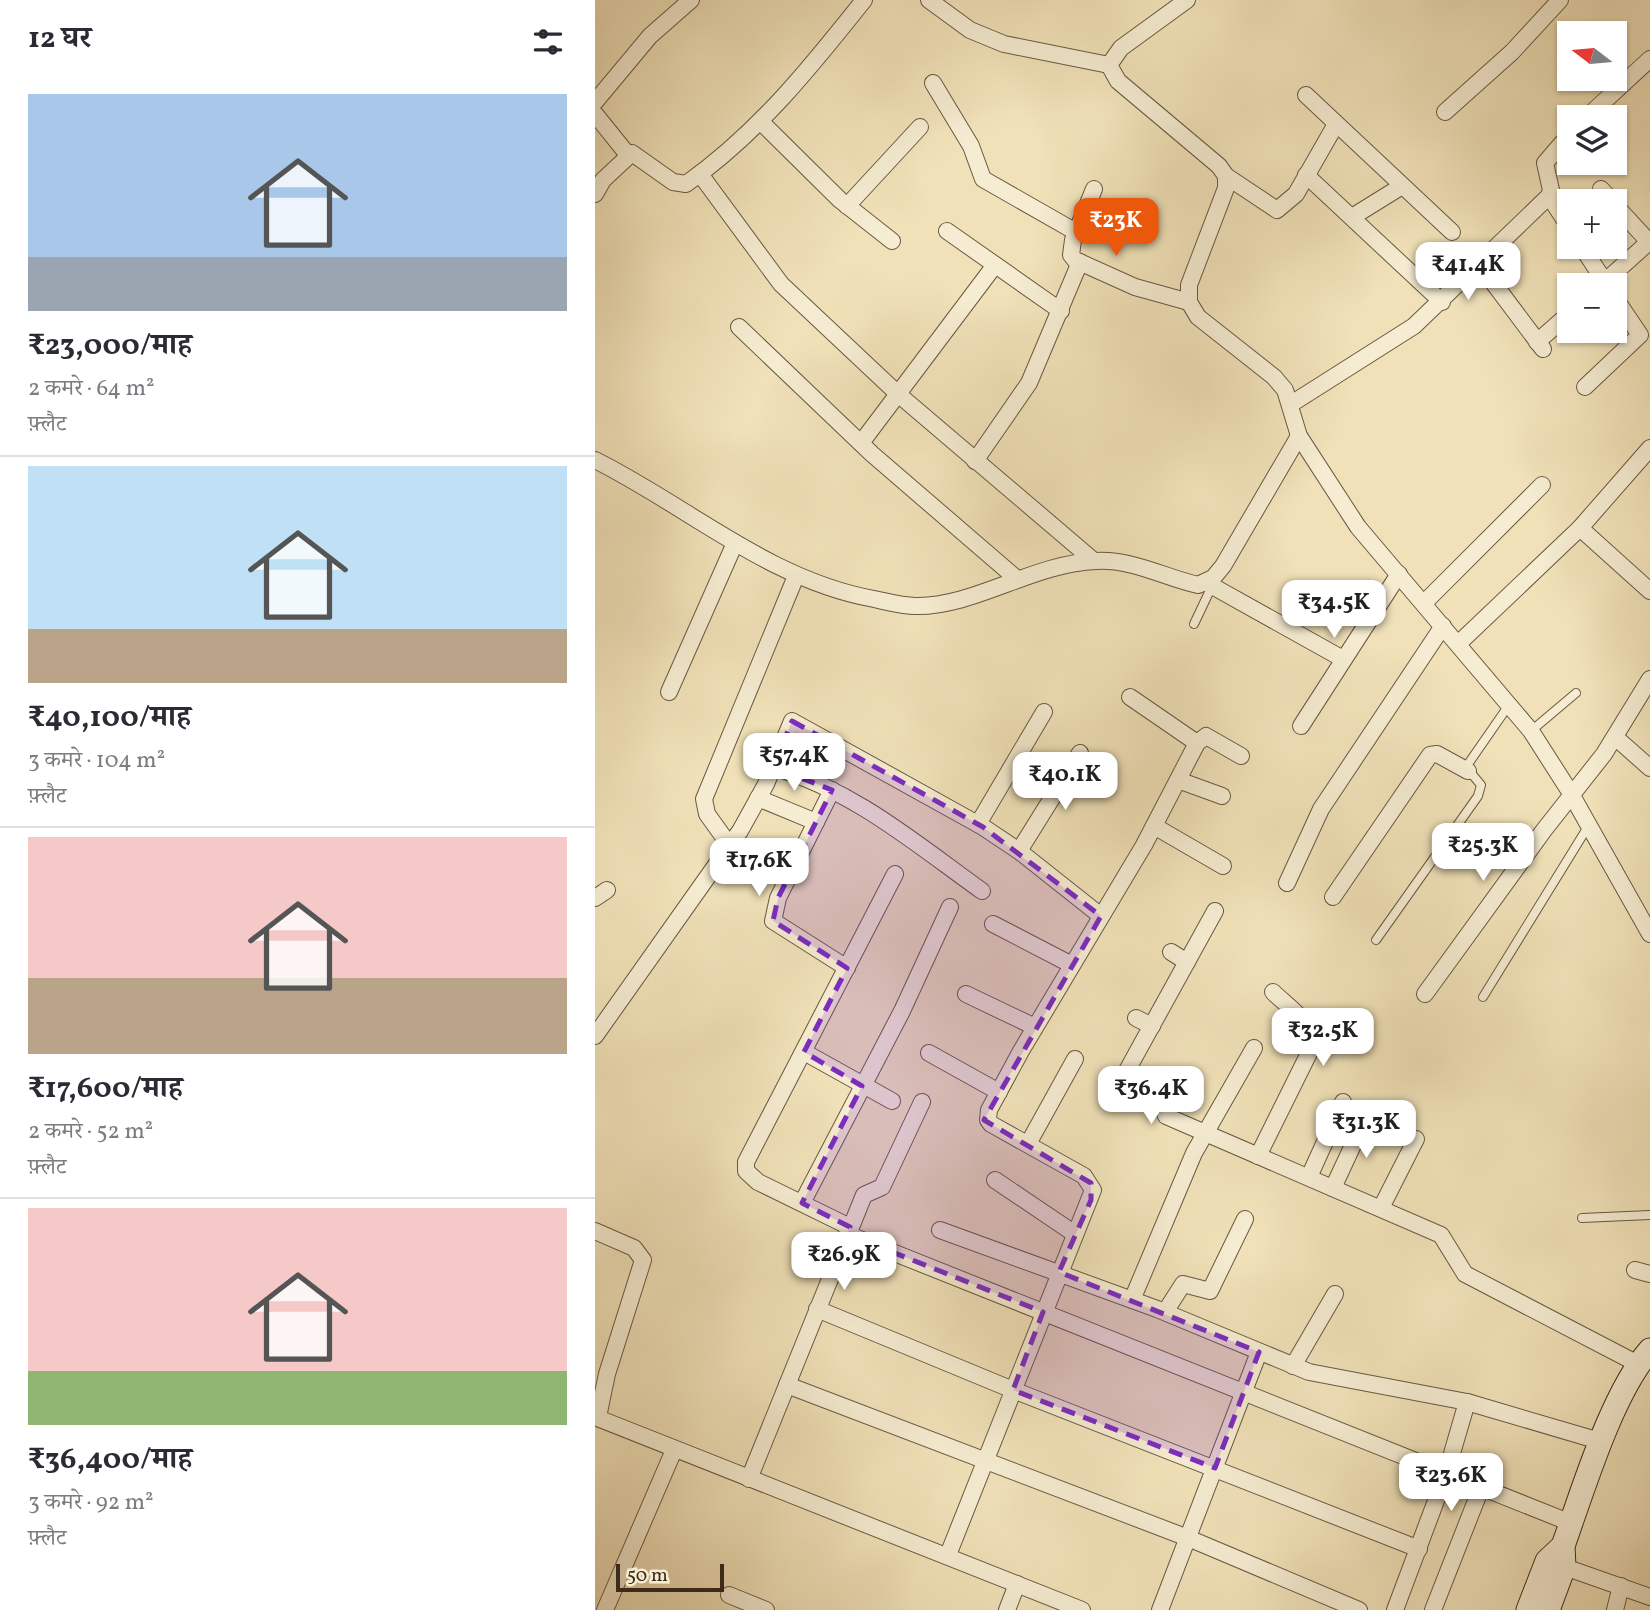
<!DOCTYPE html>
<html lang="hi">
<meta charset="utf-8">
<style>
:root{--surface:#fff;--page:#f7f7f7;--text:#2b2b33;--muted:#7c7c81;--line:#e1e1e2;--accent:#ea580c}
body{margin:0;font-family:Vollkorn,"Noto Serif Devanagari",serif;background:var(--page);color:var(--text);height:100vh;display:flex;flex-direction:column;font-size:26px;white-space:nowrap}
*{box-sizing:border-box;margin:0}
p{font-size:23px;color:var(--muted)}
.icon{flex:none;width:38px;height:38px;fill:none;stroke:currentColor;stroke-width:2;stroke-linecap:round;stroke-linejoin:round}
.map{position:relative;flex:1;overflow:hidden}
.details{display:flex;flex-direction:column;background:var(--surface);width:595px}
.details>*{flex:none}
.needle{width:46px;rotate:286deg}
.controls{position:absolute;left:962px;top:21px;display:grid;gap:14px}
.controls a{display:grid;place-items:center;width:70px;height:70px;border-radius:0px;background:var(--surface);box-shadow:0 2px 5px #0004;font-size:35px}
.scale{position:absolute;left:21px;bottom:18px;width:108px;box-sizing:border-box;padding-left:7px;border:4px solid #3e2a18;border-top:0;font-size:19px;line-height:24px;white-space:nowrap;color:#3e2a18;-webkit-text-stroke:5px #f5ecd1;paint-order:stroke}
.price{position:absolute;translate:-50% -60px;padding:0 16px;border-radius:14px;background:#fff;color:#222;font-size:23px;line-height:46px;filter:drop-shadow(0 2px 4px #0008)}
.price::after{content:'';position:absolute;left:50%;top:42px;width:21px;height:16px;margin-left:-10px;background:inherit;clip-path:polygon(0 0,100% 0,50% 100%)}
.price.on{background:var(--accent);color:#fff}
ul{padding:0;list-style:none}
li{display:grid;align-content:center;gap:14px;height:371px;padding:0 28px}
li+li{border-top:2px solid var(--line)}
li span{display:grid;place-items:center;height:217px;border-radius:0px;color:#555}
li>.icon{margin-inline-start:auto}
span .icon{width:126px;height:126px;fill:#fffc;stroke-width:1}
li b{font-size:30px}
h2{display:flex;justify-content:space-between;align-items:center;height:84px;padding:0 28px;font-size:30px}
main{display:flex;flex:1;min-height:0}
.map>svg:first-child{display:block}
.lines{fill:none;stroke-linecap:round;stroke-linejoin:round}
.lane-casing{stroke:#6a5840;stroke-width:10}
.street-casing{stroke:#6a5840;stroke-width:18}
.secondary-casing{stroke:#3e2a18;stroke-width:25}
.lane{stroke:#f5ecd1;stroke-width:8}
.street{stroke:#f5ecd1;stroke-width:16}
.secondary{stroke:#f5ecd1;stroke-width:23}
.marked{fill:#7b2cbf;fill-opacity:0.2;stroke:#7b2cbf;stroke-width:5;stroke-dasharray:14 9;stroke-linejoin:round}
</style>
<main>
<section class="details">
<h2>12 घर<svg class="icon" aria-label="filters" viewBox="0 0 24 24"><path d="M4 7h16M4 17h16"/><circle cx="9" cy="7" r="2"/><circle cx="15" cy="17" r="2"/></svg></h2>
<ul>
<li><span style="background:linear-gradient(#a9c7e8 75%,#9aa5b1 0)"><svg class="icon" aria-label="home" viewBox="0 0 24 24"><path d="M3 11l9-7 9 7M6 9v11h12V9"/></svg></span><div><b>₹23,000/माह</b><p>2 कमरे · 64 m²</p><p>फ़्लैट</p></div></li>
<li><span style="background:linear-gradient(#bfe0f5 75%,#b9a48a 0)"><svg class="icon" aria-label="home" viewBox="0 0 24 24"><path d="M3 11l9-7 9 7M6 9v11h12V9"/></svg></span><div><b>₹40,100/माह</b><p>3 कमरे · 104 m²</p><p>फ़्लैट</p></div></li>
<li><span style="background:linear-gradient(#f6c9c9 65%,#b9a48a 0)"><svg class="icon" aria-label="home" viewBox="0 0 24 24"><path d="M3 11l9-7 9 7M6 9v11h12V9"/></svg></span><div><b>₹17,600/माह</b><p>2 कमरे · 52 m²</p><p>फ़्लैट</p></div></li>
<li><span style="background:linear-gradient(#f6c9c9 75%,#8fb573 0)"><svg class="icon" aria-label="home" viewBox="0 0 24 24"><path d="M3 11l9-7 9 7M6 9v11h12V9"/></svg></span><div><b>₹36,400/माह</b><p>3 कमरे · 92 m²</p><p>फ़्लैट</p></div></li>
</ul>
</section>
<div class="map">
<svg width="1055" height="1610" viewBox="0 0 1055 1610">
<rect width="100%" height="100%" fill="#f0e1b8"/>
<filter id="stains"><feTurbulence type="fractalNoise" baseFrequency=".00286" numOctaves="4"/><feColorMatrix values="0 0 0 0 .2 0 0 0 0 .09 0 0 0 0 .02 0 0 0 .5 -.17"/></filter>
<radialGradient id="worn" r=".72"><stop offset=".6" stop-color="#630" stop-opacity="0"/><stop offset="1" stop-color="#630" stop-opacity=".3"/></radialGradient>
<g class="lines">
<g class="lane-casing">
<g id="lane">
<path d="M 599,624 L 617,586"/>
<path d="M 936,731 L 981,693"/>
<path d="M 781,940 L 883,796 L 886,785 L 871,767 L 914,705"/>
<path d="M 888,997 L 994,825"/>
<path d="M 987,1218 L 1055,1215"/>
</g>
</g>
<g class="street-casing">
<g id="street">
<path d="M 334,0 L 375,30 L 409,44 L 514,65"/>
<path d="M 592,0 L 526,48 L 514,65 L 523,81 L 624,166 L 631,176 L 631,188 L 594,285 L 594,302 L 603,317 L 679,377 L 690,390 L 704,436 L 763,527 L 936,731 L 975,792 L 1055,934"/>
<path d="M 338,83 L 376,146 L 388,179 L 481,232"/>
<path d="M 711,95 L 857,232"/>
<path d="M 0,102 L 55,36 L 96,0"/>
<path d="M 850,112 L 917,52 L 965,0"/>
<path d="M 0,114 L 33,155"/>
<path d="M 992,117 L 1055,59"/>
<path d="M 166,122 L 245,200 L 297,241"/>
<path d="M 105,174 L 186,284 L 303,394 L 499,561"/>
<path d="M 711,175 L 847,302"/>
<path d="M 631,176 L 682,210 L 701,194 L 741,124"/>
<path d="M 499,189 L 478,240 L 476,255 L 480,260 L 540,287 L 594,302"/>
<path d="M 1006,189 L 1017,201"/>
<path d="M 0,194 L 8,180 L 37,153 L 78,182 L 91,184 C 163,133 215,68 269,0"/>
<path d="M 954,196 L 975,228"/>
<path d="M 1020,205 L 1055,243"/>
<path d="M 252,206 L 325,127"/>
<path d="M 757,217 L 807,186"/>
<path d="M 352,231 L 466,311"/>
<path d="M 987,247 L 1012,285"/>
<path d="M 885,265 L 948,349"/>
<path d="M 1006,285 L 1055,241"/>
<path d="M 144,327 L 277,454 L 422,579"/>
<path d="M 942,342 L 975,313"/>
<path d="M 990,387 L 1045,335 L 1020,298"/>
<path d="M 696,404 L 819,326 L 954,196 L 956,190 L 950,163 L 975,134"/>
<path d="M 266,443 L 400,265"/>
<path d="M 0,460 C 94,507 174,580 279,599 C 293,602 307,606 321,606 C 379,607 439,563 501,561 C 538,559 568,577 603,585 L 618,578 L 628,566 L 704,436"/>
<path d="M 380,461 L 434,383 L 485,262"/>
<path d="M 985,528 L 1055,591"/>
<path d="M 610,582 L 748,659"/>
<path d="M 829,603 L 947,485"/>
<path d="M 863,644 L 985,528 L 1055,448"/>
<path d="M 74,692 L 140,543"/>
<path d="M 535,697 L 602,743"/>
<path d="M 706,726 L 804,574"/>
<path d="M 1020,737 L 1055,768"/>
<path d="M 178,767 C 258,790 320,843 387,891"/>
<path d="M 583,780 L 627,796"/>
<path d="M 237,790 L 183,898 L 178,921 L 252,968"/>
<path d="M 163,798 L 221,822"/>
<path d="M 383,824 L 449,712"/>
<path d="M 559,826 L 628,866"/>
<path d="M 135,846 L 112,814 L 109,799 L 201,576"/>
<path d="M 424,851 L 485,753"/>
<path d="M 692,883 L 726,809 L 848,626"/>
<path d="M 738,897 L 835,755 L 842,754 L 873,771"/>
<path d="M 0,898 L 12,890"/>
<path d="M 620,911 L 529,1076 L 564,1096 L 571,1116 L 846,1235 L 870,1274 L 1043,1364"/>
<path d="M 398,924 L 477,965"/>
<path d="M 576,952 L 592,962"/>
<path d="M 371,994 L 440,1027"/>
<path d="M 830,994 L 949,830 L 1009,754 L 1055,679"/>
<path d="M 541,1018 L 557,1026"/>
<path d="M 0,1036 L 145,831 L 171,784 L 197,721 L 388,827 L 424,851 L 506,916"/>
<path d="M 209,1052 L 297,1101"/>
<path d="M 334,1053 L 404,1092"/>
<path d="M 433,1144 L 480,1059"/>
<path d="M 663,1156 L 718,1045 C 720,1024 692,1006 678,992"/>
<path d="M 714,1177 L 748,1102"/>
<path d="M 400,1180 L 480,1234"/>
<path d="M 738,1188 L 771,1117"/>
<path d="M 207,1203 L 307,1011 L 355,907"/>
<path d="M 786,1208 L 821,1139"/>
<path d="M 255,1227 L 163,1182 L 151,1171 L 151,1162 L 300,874"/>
<path d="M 345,1230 L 562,1309 L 714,1372 L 872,1402 L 1008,1442"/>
<path d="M 0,1231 L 39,1248 L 48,1260 L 12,1374 L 3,1417"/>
<path d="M 252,1234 L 976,1523"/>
<path d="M 1040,1270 L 1055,1274"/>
<path d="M 537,1300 L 599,1153 L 659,1048"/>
<path d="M 222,1309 L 418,1390 L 824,1549"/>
<path d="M 570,1312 L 588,1284 L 615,1291 L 650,1219"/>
<path d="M 698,1366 L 740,1294"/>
<path d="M 192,1385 L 593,1538 L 764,1610"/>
<path d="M 0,1417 L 487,1610"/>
<path d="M 154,1479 L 269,1195 L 287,1187 L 327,1102"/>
<path d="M 353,1555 L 498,1190 L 489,1176 L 396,1124 L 393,1120 L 394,1110 L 426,1051 L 549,845 L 602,743 L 611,736 L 646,756"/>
<path d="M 961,1564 L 1055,1597"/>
<path d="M 134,1595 L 171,1610"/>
<path d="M 10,1610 L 79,1450"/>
<path d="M 412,1610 L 422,1584"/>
<path d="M 565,1610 L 664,1352"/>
<path d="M 800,1610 L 851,1474 L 872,1402"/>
<path d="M 838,1610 L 886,1488"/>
<path d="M 1020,1610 L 1026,1586"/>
</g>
</g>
<g class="secondary-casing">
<g id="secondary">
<path d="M 933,1610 L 952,1561 L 968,1546"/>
<path d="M 953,1610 L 969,1567 L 968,1546 C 988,1490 1017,1393 1055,1350"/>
</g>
</g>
<use href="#lane" class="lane"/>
<use href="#street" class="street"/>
<use href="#secondary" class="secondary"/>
</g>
<path class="marked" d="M 197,721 L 388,827 L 506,916 L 389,1120 L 496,1183 L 496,1200 L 464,1272 L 664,1352 L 620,1468 L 418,1390 L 448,1312 L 252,1234 L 255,1227 L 207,1203 L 267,1086 L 209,1052 L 252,968 L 178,921 L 183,898 L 237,790 L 178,767 Z"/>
<rect width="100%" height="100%" filter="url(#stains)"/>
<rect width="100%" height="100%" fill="url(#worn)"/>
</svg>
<div class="controls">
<a><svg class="needle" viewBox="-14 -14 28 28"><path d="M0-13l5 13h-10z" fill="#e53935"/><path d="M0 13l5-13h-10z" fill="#7c7c81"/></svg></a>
<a><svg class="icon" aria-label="layers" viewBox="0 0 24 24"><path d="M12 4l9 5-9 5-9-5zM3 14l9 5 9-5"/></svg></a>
<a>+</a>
<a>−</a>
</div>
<div class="scale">50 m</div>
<b class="price on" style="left:521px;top:258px">₹23K</b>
<b class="price" style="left:873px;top:302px">₹41.4K</b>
<b class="price" style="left:739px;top:640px">₹34.5K</b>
<b class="price" style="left:199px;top:793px">₹57.4K</b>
<b class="price" style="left:470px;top:812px">₹40.1K</b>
<b class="price" style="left:888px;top:883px">₹25.3K</b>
<b class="price" style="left:164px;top:898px">₹17.6K</b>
<b class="price" style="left:728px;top:1068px">₹32.5K</b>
<b class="price" style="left:556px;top:1126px">₹36.4K</b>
<b class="price" style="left:771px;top:1160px">₹31.3K</b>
<b class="price" style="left:249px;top:1292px">₹26.9K</b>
<b class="price" style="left:856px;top:1513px">₹23.6K</b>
</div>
</main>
